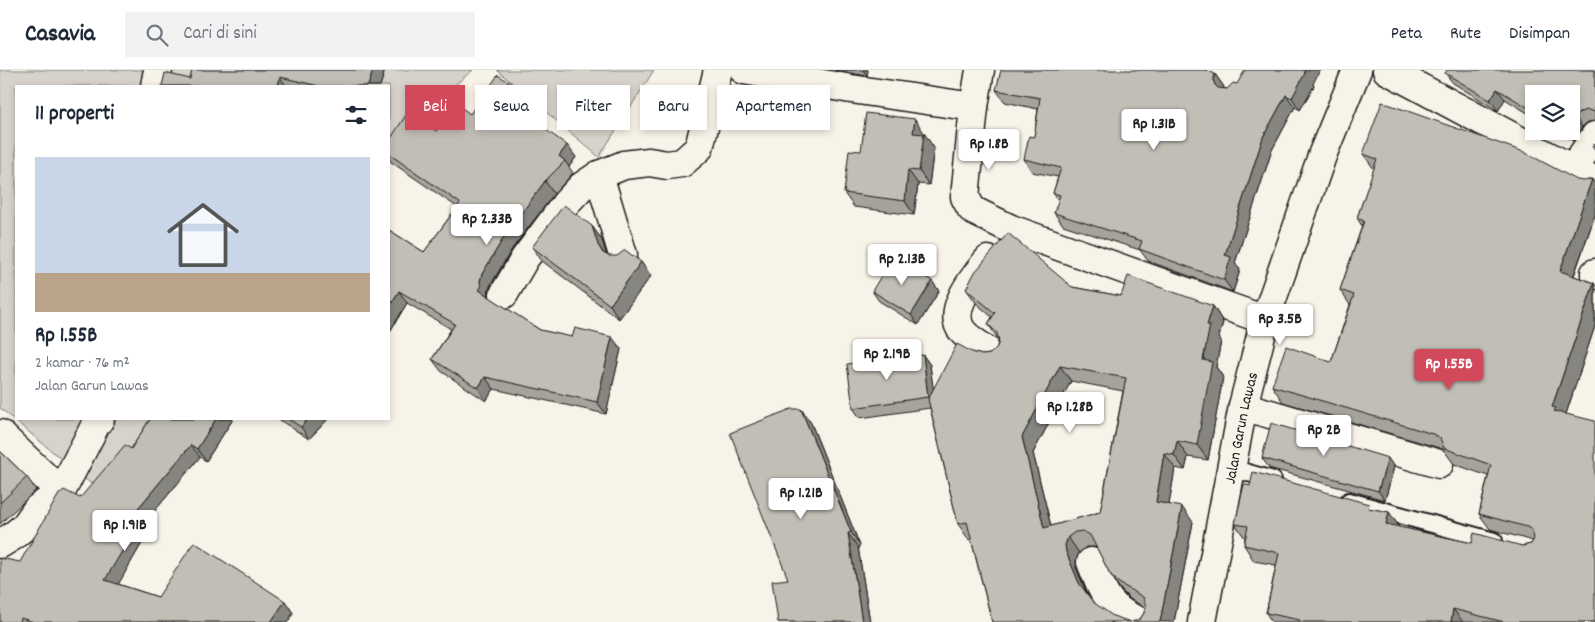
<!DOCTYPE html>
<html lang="id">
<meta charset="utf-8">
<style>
:root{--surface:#fff;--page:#f2f2f3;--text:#1f2937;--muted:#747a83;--line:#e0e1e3;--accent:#d1495b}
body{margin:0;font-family:Dekko,sans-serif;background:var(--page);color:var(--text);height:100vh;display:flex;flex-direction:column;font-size:19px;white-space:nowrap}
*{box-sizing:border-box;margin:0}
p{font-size:16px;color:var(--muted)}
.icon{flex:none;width:28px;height:28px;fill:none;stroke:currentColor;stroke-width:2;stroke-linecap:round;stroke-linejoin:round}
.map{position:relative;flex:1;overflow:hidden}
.panel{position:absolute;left:15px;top:15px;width:375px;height:335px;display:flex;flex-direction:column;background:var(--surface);border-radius:0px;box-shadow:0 2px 8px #0003}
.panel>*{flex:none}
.guide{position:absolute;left:405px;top:15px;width:475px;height:45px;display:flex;gap:10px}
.controls{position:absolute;left:1525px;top:15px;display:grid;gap:10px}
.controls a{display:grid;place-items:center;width:55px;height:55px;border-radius:0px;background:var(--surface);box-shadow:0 2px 8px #0003;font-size:25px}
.price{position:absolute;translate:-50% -42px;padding:0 11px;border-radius:5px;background:#fff;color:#222;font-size:16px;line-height:32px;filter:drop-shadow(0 1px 2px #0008)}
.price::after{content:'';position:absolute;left:50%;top:30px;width:15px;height:11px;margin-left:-8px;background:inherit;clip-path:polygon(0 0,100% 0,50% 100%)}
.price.on{background:var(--accent);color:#fff}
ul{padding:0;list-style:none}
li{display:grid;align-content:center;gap:10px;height:265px;padding:0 20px}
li+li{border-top:1px solid var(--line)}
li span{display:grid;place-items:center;height:155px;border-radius:0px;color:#555}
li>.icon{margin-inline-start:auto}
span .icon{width:90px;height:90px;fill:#fffc;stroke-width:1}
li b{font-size:21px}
h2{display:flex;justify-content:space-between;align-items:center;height:60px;padding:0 20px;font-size:21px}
.tag{padding:0 18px;border-radius:0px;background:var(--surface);box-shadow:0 2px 8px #0003;font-size:18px;line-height:45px}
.tag.on{background:var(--accent);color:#fff}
header{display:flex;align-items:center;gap:30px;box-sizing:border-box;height:70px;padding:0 25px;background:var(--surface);border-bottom:1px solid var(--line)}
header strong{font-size:24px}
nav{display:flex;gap:28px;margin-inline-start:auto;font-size:18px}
.search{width:350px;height:45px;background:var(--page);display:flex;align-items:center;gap:12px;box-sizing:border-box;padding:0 18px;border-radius:0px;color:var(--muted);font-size:19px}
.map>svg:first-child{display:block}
.green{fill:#d7d3cb;stroke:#7a7874}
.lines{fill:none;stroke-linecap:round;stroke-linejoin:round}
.lane-casing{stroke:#1c1c1c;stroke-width:20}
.street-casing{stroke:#1c1c1c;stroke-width:31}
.secondary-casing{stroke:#1c1c1c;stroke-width:31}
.lane{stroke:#f7f3e8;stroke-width:16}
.street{stroke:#f7f3e8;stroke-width:28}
.secondary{stroke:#f7f3e8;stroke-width:28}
.wall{fill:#a5a39c;stroke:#1c1c1c;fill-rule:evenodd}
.shaded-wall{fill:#86857f;stroke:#1c1c1c}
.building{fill:#c0beb5;stroke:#1c1c1c;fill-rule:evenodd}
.labels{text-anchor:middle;stroke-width:5;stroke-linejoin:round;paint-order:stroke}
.street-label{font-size:16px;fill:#1c1c1c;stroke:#f7f3e8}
</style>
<header>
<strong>Casavia</strong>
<div class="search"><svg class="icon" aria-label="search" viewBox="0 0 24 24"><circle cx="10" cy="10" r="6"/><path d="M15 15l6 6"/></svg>Cari di sini</div>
<nav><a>Peta</a><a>Rute</a><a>Disimpan</a></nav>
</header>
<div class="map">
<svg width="1595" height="552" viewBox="0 0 1595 552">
<rect width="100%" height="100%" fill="#f7f3e8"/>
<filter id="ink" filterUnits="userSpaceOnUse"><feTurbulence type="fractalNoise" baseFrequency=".02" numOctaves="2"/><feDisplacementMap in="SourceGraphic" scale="10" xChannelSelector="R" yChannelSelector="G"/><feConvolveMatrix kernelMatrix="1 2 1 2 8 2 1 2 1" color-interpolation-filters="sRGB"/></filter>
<g filter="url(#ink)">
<g class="green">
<path d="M 0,0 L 473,0 L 389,69 L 389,16 L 16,16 L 16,349 L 158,349 L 102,423 L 0,338 Z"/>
<path d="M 497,0 L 654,0 L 599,87 Z"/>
</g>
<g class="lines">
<g class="lane-casing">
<g id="lane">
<path d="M 1231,398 L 1273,410"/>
<path d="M 1349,431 L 1494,471"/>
</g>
</g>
<g class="street-casing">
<g id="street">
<path d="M 744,0 L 851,19 L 974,37 L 965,127 L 971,138 L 974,141 L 1011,159 L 1265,250"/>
<path d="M 1387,0 L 1595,111"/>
<path d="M 155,16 L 158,0"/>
<path d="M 974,37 L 980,0"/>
<path d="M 1573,99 L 1595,66"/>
<path d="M 599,105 L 623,185"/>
<path d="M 988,190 C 975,206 945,241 963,262 C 971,271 984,278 994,285"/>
<path d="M 1595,205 L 1595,203"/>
<path d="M 504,224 L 525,188 L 566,133 L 581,117 L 599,105 L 624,95 L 649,92 L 667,95 L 682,93 L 699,78 L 718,0"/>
<path d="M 1243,336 L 1439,394"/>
<path d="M 0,364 L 61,422"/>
<path d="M 0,474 L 13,466 L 25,456 L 37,439 L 61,422 L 96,354 L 100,349"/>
<path d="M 1091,492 C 1103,523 1108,539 1141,552"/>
</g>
</g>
<g class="secondary-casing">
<g id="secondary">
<path id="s1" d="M 1202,552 L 1243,336 L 1265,250 L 1323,83 L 1357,0"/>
</g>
</g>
<use href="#lane" class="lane"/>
<use href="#street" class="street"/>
<use href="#secondary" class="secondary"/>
</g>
<g class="wall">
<path d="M 385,0 L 380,16 L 162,16 L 190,9 Z"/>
<path d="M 835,0 L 868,0 L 867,6 Z"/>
<path d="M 1595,0 L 1595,51 L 1588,52 L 1582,57 L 1573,71 L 1556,61 L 1571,61 L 1534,24 L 1534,47 L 1505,29 L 1498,41 L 1453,13 L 1445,3 Z"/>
<path d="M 1215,4 L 1224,17 L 1223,18 L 1227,19 L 1237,14 L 1313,14 L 1314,16 L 1300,40 L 1295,37 L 1272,80 L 1235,193 L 1240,200 L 1233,222 L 1148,191 L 1140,180 L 1063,155 L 1054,143 L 1059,131 L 1053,123 L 1058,107 L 1032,102 L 1024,89 L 1034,67 L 1038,39 L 1005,32 L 996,20 Z"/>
<path d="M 527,24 L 535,37 L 528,47 L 576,87 L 569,97 L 573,103 L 554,124 L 512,179 L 490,216 L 488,223 L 489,227 L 540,260 L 621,279 L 606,344 L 494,319 L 486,331 L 441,301 L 432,289 L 451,259 L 407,233 L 389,263 L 389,160 L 424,182 L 457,137 L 391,92 L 389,88 L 389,71 L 436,61 L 470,44 Z"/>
<path d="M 925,63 L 924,65 L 934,78 L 929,115 L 918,114 L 914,145 L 854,137 L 844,123 L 861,81 Z"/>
<path d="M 1363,84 L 1595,145 L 1574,206 L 1594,213 L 1595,215 L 1595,256 L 1566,344 L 1595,552 L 1272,552 L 1266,543 L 1276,495 L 1254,491 L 1244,475 L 1245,468 L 1235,454 L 1372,439 L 1389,442 L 1399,457 L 1472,473 L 1522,476 L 1531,474 L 1533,471 L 1490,459 L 1479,444 L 1488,406 L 1454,394 L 1443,379 L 1283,332 L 1272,316 L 1331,292 L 1350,235 L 1340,220 L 1362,156 L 1357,148 L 1374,99 Z"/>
<path d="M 592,156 L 602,170 L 607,185 L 609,186 L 641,192 L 651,206 L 619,249 L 542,191 L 532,177 Z"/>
<path d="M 932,211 L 939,221 L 918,255 L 879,231 L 872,221 Z"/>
<path d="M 1072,217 L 1121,226 L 1213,236 L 1223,252 L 1219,267 L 1221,271 L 1216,297 L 1223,307 L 1208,390 L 1188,387 L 1185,400 L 1175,398 L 1169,434 L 1193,452 L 1174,552 L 1140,549 L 1144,543 L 1145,538 L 1130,529 L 1121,520 L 1110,504 L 1097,478 L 1094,477 L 1086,477 L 1079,483 L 1076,490 L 1076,498 L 1088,526 L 992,552 L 971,469 L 969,470 L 958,454 L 930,338 L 860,348 L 853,338 L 923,285 L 930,295 L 933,319 L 972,282 L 982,285 L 990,284 L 997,277 L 998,269 L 988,254 L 992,247 L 977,234 L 966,219 ZM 1071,311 L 1123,321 L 1100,442 L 1051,456 L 1033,383 Z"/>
<path d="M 801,339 L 811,353 L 860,476 L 858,477 L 870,552 L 778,552 L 788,509 Z"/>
<path d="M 150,349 L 233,349 L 206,391 L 200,387 L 136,463 L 142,473 L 118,514 L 158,527 L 285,531 L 293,543 L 288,552 L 0,552 L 20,492 L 80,428 L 131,379 Z"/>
<path d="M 278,349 L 328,349 L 309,369 Z"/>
<path d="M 0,381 L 27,407 L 36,420 L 0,454 Z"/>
<path d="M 1262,388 L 1394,397 L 1385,430 L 1269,398 Z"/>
</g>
<g class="shaded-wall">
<path d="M 373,0 L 385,0 L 380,16 L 368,16 Z"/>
<path d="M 863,0 L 868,0 L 867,6 Z"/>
<path d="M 1305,0 L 1320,0 L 1313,14 L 1314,16 L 1300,40 L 1292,28 Z"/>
<path d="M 1215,4 L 1224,17 L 1222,22 L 1215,15 L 1213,10 Z"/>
<path d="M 280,7 L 286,16 L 278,16 Z"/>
<path d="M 1497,19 L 1505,29 L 1498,41 L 1490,30 Z"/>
<path d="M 527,24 L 535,37 L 525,51 L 517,39 Z"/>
<path d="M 1286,25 L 1295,37 L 1272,80 L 1235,193 L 1240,200 L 1233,222 L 1224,210 L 1225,185 L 1263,67 Z"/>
<path d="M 1575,47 L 1582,57 L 1573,71 L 1566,61 L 1571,61 L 1571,52 Z"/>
<path d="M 915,49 L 934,78 L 929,115 L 919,101 L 913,63 Z"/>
<path d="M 567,75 L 576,87 L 569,97 L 565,91 L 559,86 Z"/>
<path d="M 908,100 L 918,114 L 914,145 L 905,131 Z"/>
<path d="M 1592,109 L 1595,114 L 1595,145 L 1570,216 L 1560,201 Z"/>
<path d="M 545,111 L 554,124 L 512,179 L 490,216 L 488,223 L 490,229 L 479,220 L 480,211 L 482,204 L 504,167 Z"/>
<path d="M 592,156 L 602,170 L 608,189 L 598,175 Z"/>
<path d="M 641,192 L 651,206 L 619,249 L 610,235 Z"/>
<path d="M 932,211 L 939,221 L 918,255 L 911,245 Z"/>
<path d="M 1594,213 L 1595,215 L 1595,256 L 1564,350 L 1554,341 L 1552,337 Z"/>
<path d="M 399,221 L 407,233 L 389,263 L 389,237 Z"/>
<path d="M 1213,236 L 1223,252 L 1219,267 L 1221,271 L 1216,297 L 1223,307 L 1208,390 L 1197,375 L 1207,255 Z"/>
<path d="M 612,267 L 621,279 L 606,344 L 597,332 Z"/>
<path d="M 923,285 L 930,295 L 936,338 L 928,327 Z"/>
<path d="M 1060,296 L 1071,311 L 1033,383 L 1055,473 L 1044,458 L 1022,367 Z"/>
<path d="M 485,307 L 494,319 L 486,331 L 478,318 Z"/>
<path d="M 801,339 L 811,353 L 860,476 L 851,462 Z"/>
<path d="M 216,349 L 233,349 L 206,391 L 197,379 Z"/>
<path d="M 308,349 L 328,349 L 309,369 L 301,357 Z"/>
<path d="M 1177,371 L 1188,387 L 1185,400 L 1174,385 Z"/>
<path d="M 191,375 L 200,387 L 136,463 L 142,473 L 114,522 L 105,510 L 124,455 Z"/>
<path d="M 1164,383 L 1175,398 L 1167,447 L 1156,432 Z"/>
<path d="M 1388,388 L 1394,397 L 1385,430 L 1378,421 Z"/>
<path d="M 1182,437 L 1193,452 L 1174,552 L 1160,552 Z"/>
<path d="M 1389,442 L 1400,458 L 1386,454 Z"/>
<path d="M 848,463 L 858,477 L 870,552 L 862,552 Z"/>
<path d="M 1068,467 L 1079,483 L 1076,490 L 1076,498 L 1089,528 L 1079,513 L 1066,482 L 1065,475 Z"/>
<path d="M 285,531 L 293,543 L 288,552 L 271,552 Z"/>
<path d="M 1453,539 L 1463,552 L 1451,552 Z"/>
</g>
<g class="building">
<path d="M 192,0 L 373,0 L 368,16 L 319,16 L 280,7 L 278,16 L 162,16 L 165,3 L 190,9 Z"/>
<path d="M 1001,0 L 1206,0 L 1215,4 L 1213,10 L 1215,15 L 1218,18 L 1227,19 L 1233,13 L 1237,14 L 1245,0 L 1305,0 L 1304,2 L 1305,3 L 1292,28 L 1286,25 L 1263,67 L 1225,185 L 1231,187 L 1224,210 L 1139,179 L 1142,171 L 1054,143 L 1060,125 L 1053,123 L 1061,98 L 1024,89 L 1029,66 L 1034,67 L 1040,28 L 996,20 Z"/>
<path d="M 1447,0 L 1595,0 L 1595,42 L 1588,40 L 1580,42 L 1575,47 L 1571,52 L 1571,24 L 1534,24 L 1534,41 L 1497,19 L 1490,30 L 1445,3 Z"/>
<path d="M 498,5 L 527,24 L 517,39 L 567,75 L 559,86 L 565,91 L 545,111 L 504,167 L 482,204 L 480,211 L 481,217 L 479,220 L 540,260 L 572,267 L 575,258 L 612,267 L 597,332 L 485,307 L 478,318 L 432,289 L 455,254 L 399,221 L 389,237 L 389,160 L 424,182 L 460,133 L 389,84 L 389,71 L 408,42 L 436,61 L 455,33 L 470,44 Z"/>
<path d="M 1382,32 L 1524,82 L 1577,110 L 1584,111 L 1592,109 L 1560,201 L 1594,213 L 1552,337 L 1556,338 L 1554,341 L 1595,351 L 1595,552 L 1504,552 L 1453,539 L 1451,552 L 1299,552 L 1300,550 L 1266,543 L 1279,483 L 1244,475 L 1248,456 L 1235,454 L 1244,414 L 1250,416 L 1253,402 L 1369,434 L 1368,438 L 1389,442 L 1386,454 L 1472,473 L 1474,463 L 1522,476 L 1531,474 L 1534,469 L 1532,460 L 1527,457 L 1479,444 L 1491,395 L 1444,378 L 1440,368 L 1433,364 L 1272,316 L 1286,276 L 1331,292 L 1354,225 L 1340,220 L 1364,151 L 1357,148 L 1377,89 L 1363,84 Z"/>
<path d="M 866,43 L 915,49 L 913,63 L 924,64 L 919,101 L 908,100 L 905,131 L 844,123 L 849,80 L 861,81 Z"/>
<path d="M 1595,73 L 1595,79 L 1592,77 Z"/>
<path d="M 564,135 L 592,156 L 598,175 L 603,183 L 609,186 L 617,186 L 625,180 L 641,192 L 610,235 L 532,177 Z"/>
<path d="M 1008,163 L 1072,217 L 1121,226 L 1128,206 L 1213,236 L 1207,255 L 1210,255 L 1203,290 L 1212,292 L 1197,375 L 1177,371 L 1174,385 L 1164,383 L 1156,432 L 1182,437 L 1160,552 L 1132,552 L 1140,549 L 1144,543 L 1146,536 L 1143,527 L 1119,513 L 1110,504 L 1090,465 L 1083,461 L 1075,462 L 1068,467 L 1065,475 L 1066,482 L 1079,513 L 1093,532 L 1113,546 L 1131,552 L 992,552 L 967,452 L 958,454 L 928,329 L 957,274 L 972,282 L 982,285 L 990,284 L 997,277 L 999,271 L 997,263 L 988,254 L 995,243 L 966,219 L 975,202 ZM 1060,296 L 1126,308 L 1100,442 L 1044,458 L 1022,367 Z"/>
<path d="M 893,186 L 932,211 L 911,245 L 872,221 Z"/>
<path d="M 923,285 L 928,327 L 853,338 L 847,294 Z"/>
<path d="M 791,339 L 801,339 L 851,462 L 848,463 L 862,552 L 778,552 L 772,511 L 788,509 L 730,363 Z"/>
<path d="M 150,349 L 216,349 L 197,379 L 191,375 L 124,455 L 134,461 L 105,510 L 158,527 L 194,472 L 285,531 L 271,552 L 34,552 L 21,548 L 20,552 L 0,552 L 0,488 L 20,492 L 59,424 L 64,420 L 80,428 L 125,375 L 131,379 Z"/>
<path d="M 288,349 L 308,349 L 301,357 Z"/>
<path d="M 1271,353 L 1388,388 L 1378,421 L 1262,388 Z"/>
<path d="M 0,381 L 27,407 L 0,433 Z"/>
</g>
</g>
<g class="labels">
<g class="street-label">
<text dy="6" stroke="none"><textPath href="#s1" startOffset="198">Jalan Garun Lawas</textPath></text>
</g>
</g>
</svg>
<div class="controls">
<a><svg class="icon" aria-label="layers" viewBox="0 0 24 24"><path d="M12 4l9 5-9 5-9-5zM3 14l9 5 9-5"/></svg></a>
</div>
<b class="price" style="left:1154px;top:81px">Rp 1.31B</b>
<b class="price" style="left:989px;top:101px">Rp 1.8B</b>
<b class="price" style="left:487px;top:176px">Rp 2.33B</b>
<b class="price" style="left:902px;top:216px">Rp 2.13B</b>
<b class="price" style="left:1280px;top:276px">Rp 3.5B</b>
<b class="price" style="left:887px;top:311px">Rp 2.19B</b>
<b class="price on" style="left:1449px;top:321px">Rp 1.55B</b>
<b class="price" style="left:1070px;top:364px">Rp 1.28B</b>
<b class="price" style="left:1324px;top:387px">Rp 2B</b>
<b class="price" style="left:801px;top:450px">Rp 1.21B</b>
<b class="price" style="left:125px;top:482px">Rp 1.91B</b>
<div class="guide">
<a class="tag on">Beli</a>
<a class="tag">Sewa</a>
<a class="tag">Filter</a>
<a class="tag">Baru</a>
<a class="tag">Apartemen</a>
</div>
<section class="panel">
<h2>11 properti<svg class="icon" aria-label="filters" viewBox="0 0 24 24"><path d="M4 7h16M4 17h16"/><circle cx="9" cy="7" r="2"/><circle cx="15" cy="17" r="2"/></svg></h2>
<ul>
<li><span style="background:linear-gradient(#c9d6e8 75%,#b9a48a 0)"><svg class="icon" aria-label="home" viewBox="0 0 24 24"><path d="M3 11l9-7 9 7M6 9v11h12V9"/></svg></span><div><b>Rp 1.55B</b><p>2 kamar · 76 m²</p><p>Jalan Garun Lawas</p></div></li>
</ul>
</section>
</div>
